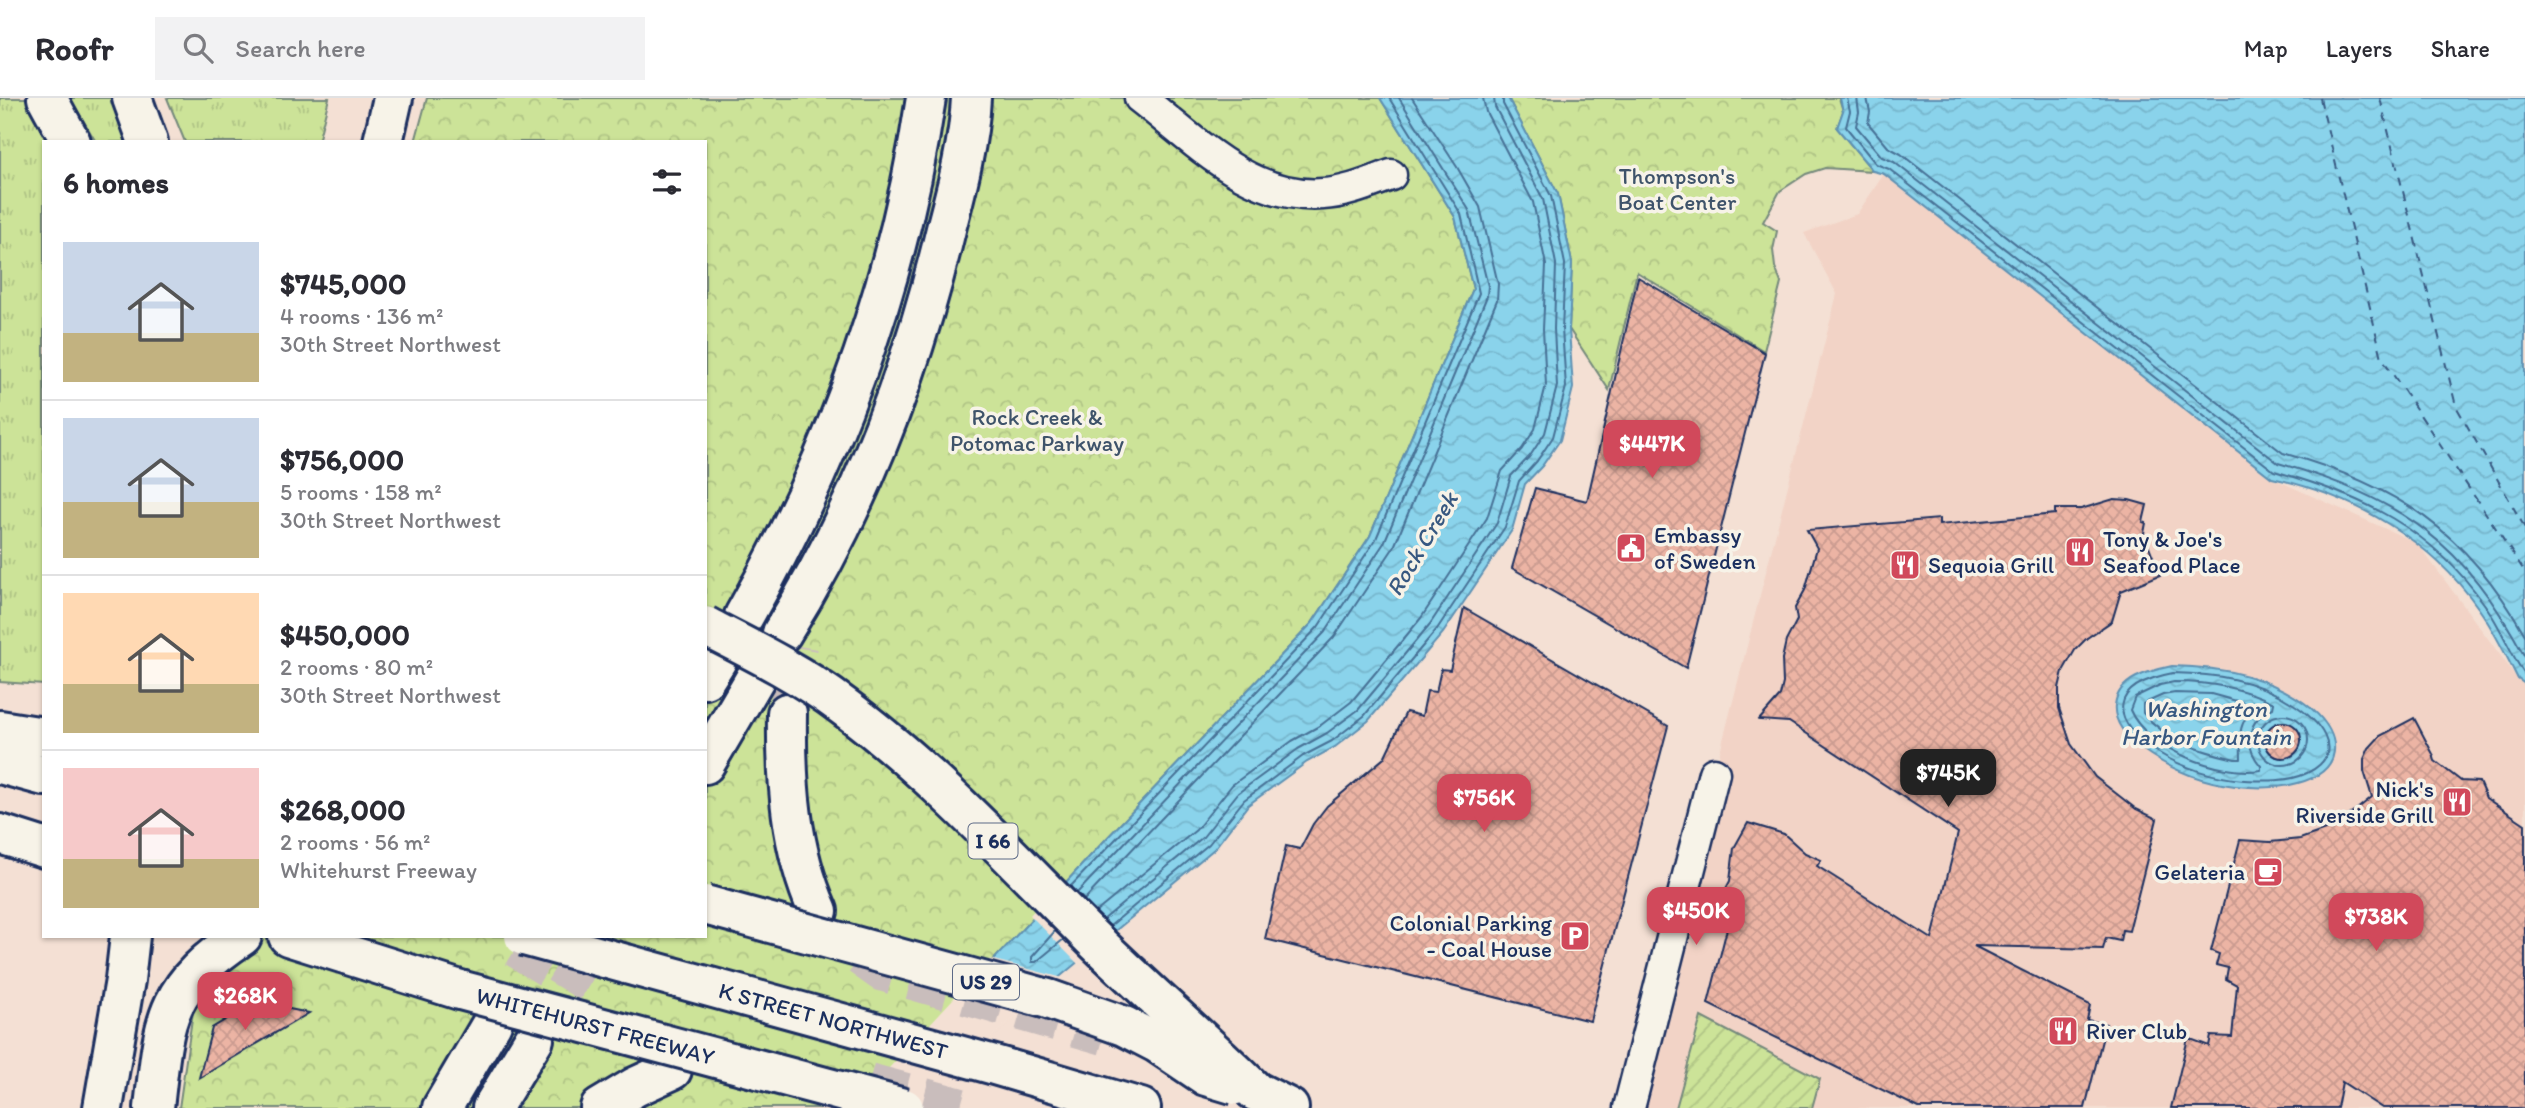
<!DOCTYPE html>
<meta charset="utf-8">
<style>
:root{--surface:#fff;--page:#f2f2f3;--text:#2b2b33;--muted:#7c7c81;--line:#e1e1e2;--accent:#d1495b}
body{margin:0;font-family:Itim,sans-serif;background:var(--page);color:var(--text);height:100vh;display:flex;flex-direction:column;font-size:26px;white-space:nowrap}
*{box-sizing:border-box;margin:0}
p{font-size:23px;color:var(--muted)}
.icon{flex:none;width:38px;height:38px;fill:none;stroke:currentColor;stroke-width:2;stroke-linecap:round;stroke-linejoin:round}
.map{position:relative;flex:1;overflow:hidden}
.details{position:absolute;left:42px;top:42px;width:665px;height:798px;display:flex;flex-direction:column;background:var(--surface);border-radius:0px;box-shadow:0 2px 5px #0004}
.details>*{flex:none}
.price{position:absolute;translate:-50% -60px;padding:0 16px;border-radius:14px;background:var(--accent);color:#fff;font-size:23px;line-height:46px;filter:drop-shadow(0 2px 4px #0008)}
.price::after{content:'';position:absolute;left:50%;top:42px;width:21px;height:16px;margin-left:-10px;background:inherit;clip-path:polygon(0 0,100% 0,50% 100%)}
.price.on{background:#222;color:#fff}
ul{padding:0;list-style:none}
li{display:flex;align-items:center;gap:21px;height:175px;padding:0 21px}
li+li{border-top:2px solid var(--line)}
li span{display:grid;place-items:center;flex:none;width:196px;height:140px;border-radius:0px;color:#555}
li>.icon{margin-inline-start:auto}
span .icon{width:84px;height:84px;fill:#fffc;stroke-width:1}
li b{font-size:30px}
h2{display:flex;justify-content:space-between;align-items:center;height:84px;padding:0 21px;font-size:30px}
header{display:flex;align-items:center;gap:42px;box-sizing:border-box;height:98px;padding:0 35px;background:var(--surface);border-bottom:2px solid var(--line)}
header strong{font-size:33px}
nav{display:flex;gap:38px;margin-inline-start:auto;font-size:24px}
.search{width:490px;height:63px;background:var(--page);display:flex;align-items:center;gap:18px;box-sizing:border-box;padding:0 24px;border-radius:0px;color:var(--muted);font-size:26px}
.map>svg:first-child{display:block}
.built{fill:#f2d3c6}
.grass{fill:url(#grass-tufts);stroke:#74897b;stroke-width:2}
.park{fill:url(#park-crowns);stroke:#74897b;stroke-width:2}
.garden{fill:url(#garden-furrows);stroke:#74897b;stroke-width:2}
.water{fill:url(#water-waves);stroke:#5e91b3;stroke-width:2;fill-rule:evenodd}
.pier{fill:#f4e0d4}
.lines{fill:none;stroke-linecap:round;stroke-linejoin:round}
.shore{stroke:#477196;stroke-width:2}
.ferry{stroke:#375881;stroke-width:2;stroke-dasharray:9 7;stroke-linecap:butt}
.building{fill:url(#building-cross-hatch);stroke:#1b2f5e;stroke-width:2}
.primary-tunnel{stroke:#c9bdbc;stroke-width:38;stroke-dasharray:38 19;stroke-linecap:butt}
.street-casing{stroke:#1b2f5e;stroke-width:35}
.secondary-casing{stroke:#1b2f5e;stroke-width:44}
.primary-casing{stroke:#1b2f5e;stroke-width:44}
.highway-casing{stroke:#1b2f5e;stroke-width:44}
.street{stroke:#f7f3e8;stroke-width:30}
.secondary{stroke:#f7f3e8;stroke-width:38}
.primary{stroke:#f7f3e8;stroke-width:38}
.highway{stroke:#f7f3e8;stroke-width:38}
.secondary-bridge-casing{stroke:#1b2f5e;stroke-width:44;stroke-linecap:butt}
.highway-bridge-casing{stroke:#1b2f5e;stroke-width:44;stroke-linecap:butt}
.secondary-bridge{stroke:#f7f3e8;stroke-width:38}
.highway-bridge{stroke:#f7f3e8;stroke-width:38}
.labels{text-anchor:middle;stroke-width:7;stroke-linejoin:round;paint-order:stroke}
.shield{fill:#f7f3e8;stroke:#5d6a87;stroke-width:2}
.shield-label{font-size:21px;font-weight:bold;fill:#1b2f5e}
.park-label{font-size:23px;fill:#3e536a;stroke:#f7f3e8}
.poi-label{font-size:23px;fill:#1b2f5e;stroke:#f7f3e8;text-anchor:start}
.street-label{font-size:23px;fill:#1b2f5e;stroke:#f7f3e8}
.water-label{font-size:24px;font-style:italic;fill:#375881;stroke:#f7f3e8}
</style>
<header>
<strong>Roofr</strong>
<div class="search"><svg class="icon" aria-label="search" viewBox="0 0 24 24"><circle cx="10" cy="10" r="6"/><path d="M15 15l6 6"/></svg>Search here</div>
<nav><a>Map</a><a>Layers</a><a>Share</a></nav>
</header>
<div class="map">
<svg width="2525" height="1010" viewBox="0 0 2525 1010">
<defs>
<pattern id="grass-tufts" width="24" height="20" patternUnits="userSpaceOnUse" patternTransform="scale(1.75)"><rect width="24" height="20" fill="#cce398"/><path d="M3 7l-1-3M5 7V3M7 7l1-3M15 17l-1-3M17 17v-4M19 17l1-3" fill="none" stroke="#afc385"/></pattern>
<pattern id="park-crowns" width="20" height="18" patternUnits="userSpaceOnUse" patternTransform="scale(1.75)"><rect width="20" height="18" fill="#cce398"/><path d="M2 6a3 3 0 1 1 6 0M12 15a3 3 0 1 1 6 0" fill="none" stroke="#afc385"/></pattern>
<pattern id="garden-furrows" width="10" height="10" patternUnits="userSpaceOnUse" patternTransform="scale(1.75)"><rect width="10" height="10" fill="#cce398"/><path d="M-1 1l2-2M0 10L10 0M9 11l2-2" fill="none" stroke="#afc385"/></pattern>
<pattern id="water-waves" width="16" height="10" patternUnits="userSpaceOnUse" patternTransform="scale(1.75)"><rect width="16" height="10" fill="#8ad3eb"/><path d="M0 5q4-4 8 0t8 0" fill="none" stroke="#76b5cc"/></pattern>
<pattern id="building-cross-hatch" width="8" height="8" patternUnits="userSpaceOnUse" patternTransform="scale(1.75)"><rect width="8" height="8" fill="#ecb4a4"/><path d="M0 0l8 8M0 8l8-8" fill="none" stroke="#ca9b90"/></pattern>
</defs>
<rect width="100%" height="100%" fill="#f4e0d4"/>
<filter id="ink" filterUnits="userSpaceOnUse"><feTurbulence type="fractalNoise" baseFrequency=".0143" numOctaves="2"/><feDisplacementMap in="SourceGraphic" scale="14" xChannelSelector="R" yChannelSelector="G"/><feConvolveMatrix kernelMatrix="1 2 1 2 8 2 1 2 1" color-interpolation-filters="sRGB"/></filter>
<g filter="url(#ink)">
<path class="built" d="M 1884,76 L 2272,380 L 2417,445 L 2518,581 L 2525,586 L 2525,1010 L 1629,1010 L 1837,196 L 1804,135 L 1857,116 Z"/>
<g class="grass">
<path d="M 0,0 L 28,0 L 50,44 L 44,44 L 44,587 L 0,584 Z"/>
<path d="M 70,0 L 114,0 L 126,44 L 96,44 Z"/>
<path d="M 167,0 L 329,0 L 318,44 L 185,44 Z"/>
</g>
<g class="park">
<path d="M 427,0 L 1380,0 L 1455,119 L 1473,191 L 1370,438 L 1312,525 L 1107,740 L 856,1010 L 179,1010 L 195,900 L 208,838 L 705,838 L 705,44 L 415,44 Z"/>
<path d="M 1508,0 L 1839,0 L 1843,13 L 1837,30 L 1873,73 L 1825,70 L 1806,76 L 1780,93 L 1763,124 L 1777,133 L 1773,152 L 1775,169 L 1781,185 L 1764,253 L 1637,174 L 1609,292 L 1569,231 L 1572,165 L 1558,96 Z"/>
</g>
<path class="garden" d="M 1701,919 L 1820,981 L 1812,1010 L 1676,1010 Z"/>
<g class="water">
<path d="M 1380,0 L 1508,0 L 1558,96 L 1572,165 L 1569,231 L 1573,290 L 1560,342 L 1542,368 L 1525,386 L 1512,432 L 1443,535 L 1368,623 L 1335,649 L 1307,664 L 1248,707 L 1214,751 L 992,935 L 856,1010 L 1107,740 L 1312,525 L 1370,438 L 1473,191 L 1455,119 Z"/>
<path d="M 1840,0 L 2525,0 L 2525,586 L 2518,581 C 2506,557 2494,532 2479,511 C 2430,441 2355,398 2272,380 L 1884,76 L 1873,73 L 1837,30 L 1843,13 Z"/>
<path d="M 2172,568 C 2222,569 2272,578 2312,611 C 2344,639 2343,673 2298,685 C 2278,691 2255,690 2235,688 C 2201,684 2168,670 2142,651 C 2129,641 2113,625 2115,607 C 2118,580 2149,573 2172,568 ZM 2281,625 C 2309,626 2306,664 2276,659 L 2265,646 C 2265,635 2270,628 2281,625 Z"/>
</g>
<g class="pier">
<path d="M 1062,782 L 1115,837 L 1079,867 L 1030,817 Z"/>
<path d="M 990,861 L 1063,880 L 994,938 L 928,1010 L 852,1010 Z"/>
</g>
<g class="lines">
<g class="shore">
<path d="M 1847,0 L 1850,13 L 1846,29 L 1876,66 L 1889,71 L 2274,373 C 2363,398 2431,430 2485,507 C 2501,529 2510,555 2525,577"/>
<path d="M 1857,0 L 1859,14 L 1856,28 L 1882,59 L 1894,64 L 2278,365 C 2401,400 2465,445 2525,559"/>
<path d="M 1867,0 L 1870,14 L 1868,25 L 1888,49 L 1901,56 L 2283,355 C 2396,387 2466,432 2525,537"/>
<path d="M 2173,575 C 2214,576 2255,581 2290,604 C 2316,620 2350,654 2307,675 C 2289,684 2264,683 2244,682 C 2216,680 2183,670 2159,655 C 2106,621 2110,587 2173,575 Z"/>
<path d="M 2174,584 C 2209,584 2242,589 2274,605 L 2273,610 C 2247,621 2243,648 2261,668 L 2261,672 C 2222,679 2146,651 2130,612 L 2135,599 L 2160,587 Z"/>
<path d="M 2175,595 L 2211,596 L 2251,607 L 2252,611 C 2236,631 2241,638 2241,661 L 2235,661 C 2200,653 2167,643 2143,615 L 2143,606 L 2163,597 Z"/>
<circle cx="2283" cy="642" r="25"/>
<path d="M 1070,789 L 1318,529 L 1376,441 L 1479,195 L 1461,116 L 1389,0"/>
<path d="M 1077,795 L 1325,534 L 1384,445 L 1487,198 L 1488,188 L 1469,112 L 1399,0"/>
<path d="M 1084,802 L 1334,539 L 1394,449 L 1497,202 L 1498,186 L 1480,109 L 1457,69 L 1412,0"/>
<path d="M 1096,814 L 1196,732 L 1232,687 L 1292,643 L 1321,627 L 1351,604 L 1421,520 L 1487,420 L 1502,373 L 1522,351 L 1535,331 L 1546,287 L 1543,231 L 1546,167 L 1533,104 L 1486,14 L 1483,0"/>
<path d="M 1103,822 L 1203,739 L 1238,695 L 1298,651 L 1327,635 L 1358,612 L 1430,526 L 1497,425 L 1511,378 L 1530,358 L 1545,335 L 1557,288 L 1554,231 L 1556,166 L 1543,101 L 1495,9 L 1494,0"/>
<path d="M 1110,828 L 1209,746 L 1244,702 L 1303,658 L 1332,643 L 1364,618 L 1437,531 L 1505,429 L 1519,383 L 1537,363 L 1553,339 L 1566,289 L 1562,231 L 1565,166 L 1551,98 L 1503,6 L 1503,0"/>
<path d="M 1055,833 L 1032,859 L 1032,864 L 1036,864 L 1064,841"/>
</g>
<g class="ferry">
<path d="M 2320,0 L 2382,260 L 2525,474"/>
<path d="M 2380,0 L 2456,308 L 2525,430"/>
</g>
</g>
<g class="building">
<path d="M 1638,179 L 1765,255 L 1686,570 L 1512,470 L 1535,390 L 1587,403 Z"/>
<path d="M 2114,401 L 2129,402 L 2147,407 L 2143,424 L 2146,425 L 2144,435 L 2160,477 L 2121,493 L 2112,523 L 2087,540 L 2075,552 L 2063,573 L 2059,590 L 2059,610 L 2071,646 L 2095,679 L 2136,711 L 2157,721 L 2129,833 L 2122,832 L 2120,843 L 2106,840 L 2103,851 L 1974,848 L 2090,907 L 2087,922 L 2106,926 L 2085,1010 L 1919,1010 L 1708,906 L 1734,803 L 1721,800 L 1730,783 L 1734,750 L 1748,725 L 1784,736 L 1805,755 L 1821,762 L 1817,768 L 1932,841 L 1958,735 L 1789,624 L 1759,622 L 1780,598 L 1783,585 L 1782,561 L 1786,543 L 1797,522 L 1795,510 L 1805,492 L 1817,450 L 1807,432 L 1939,421 L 1939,427 L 2055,416 L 2055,411 L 2081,411 Z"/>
<path d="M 1464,510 L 1668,628 L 1590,923 L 1265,841 L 1286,748 L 1300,751 L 1313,726 L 1327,708 L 1384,660 L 1406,614 L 1422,618 L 1427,593 L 1436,594 L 1441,571 L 1450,572 Z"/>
<path d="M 2414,620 L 2433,656 L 2435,663 L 2461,683 L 2479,684 L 2486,700 L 2525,726 L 2525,1010 L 2382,1010 L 2342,984 L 2337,1010 L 2171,1010 L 2188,940 L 2209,948 L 2211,938 L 2232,939 L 2237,887 L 2226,881 L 2228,870 L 2216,867 L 2219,856 L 2211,853 L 2240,742 L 2270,744 L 2300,741 L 2328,731 L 2346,720 L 2372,699 L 2364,673 L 2364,661 L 2369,650 L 2380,638 Z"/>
<circle cx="2283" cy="642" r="18"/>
<path d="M 255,904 L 309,915 L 199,980 L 212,930 Z"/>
</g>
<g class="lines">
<g class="primary-tunnel">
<path d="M 789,606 L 799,548"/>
<path d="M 860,859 L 881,874 L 1104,938"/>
<path d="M 492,925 L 546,838"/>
<path d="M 534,941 L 597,838"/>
<path d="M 869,984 L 965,1010"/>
</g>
<g class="street-casing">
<g id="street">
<path d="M 1140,0 C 1193,41 1250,102 1323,96 C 1346,95 1369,85 1391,77"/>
<path d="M 1629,1010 L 1714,675"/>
</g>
</g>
<g class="secondary-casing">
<g id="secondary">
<path d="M 0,666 L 44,678"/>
<path id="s1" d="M 626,866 L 991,966 L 1141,1010"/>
</g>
</g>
<g class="primary-casing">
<g id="primary">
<path d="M 744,518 C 835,358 899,183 926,0"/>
<path d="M 782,535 C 860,410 912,274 946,131 C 957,89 969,44 971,0"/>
<path d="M 705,581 L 717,562"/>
<path d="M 787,615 C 786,683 790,750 818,813"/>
<path d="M 705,666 L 756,579"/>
<path d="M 103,1010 L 125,882 L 130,838"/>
<path d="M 154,1010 C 164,921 163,891 242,838"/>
<path d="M 442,1010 L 492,925"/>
<path d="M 492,1010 L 534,941"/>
<path d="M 600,1010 L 635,989 L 672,972"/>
</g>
</g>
<g class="highway-casing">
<g id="highway">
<path d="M 47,0 L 71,44"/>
<path d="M 132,0 L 148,44"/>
<path d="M 383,44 L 393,0"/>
<path d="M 0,632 L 44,639"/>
<path d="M 0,736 L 44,750"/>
<path d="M 288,838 L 460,892"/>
<path d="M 1255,993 L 1289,1010"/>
</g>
</g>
<use href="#street" class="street"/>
<use href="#secondary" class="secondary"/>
<use href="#primary" class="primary"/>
<use href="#highway" class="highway"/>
<g class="secondary-bridge-casing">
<path id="secondary-bridge" d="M 524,838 L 626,866"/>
</g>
<g class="highway-bridge-casing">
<g id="highway-bridge">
<path d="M 705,528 C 752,552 801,576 843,608 C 933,674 1013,762 1092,840 C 1145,892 1202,941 1255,993"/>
<path d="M 705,807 L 1048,901 L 1124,928 L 1157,945 L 1206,978 L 1236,987"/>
<path id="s2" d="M 460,892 L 904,1010"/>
</g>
</g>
<use href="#secondary-bridge" class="secondary-bridge"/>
<use href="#highway-bridge" class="highway-bridge"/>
</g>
</g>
<defs>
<g id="civic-square" transform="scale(1.575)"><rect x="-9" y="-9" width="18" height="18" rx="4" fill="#d1495b" stroke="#f7f3e8"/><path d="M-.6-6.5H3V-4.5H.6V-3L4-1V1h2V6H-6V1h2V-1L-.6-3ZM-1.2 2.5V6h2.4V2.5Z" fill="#fff"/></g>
<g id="restaurant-square" transform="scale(1.575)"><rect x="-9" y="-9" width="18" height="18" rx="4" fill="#d1495b" stroke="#f7f3e8"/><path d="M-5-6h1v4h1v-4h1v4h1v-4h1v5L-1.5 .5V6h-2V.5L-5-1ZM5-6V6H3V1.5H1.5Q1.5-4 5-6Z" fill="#fff"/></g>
<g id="cafe-square" transform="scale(1.575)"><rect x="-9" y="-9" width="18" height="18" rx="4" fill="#d1495b" stroke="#f7f3e8"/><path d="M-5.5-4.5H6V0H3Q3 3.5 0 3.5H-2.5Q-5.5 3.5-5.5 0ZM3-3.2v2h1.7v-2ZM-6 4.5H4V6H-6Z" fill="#fff"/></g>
<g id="parking-square" transform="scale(1.575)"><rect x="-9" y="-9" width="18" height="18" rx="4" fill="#d1495b" stroke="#f7f3e8"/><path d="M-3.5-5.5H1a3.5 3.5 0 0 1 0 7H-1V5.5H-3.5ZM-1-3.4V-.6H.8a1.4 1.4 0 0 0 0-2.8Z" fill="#fff"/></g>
</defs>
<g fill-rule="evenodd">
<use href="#civic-square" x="1631" y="450"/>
<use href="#restaurant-square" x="2080" y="454"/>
<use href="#restaurant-square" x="1905" y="467"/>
<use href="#restaurant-square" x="2457" y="704"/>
<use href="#cafe-square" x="2268" y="774"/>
<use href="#parking-square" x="1575" y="838"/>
<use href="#restaurant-square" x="2063" y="933"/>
</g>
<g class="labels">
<g class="shield">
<rect x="968.5" y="725.5" width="49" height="35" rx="5"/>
<rect x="953" y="866.5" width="66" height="35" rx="5"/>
</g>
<g class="shield-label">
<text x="993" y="750">I 66</text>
<text x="986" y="891">US 29</text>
</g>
<g class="park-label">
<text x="1677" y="86">Thompson's<tspan x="1677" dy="26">Boat Center</tspan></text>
<text x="1037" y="327">Rock Creek &amp;<tspan x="1037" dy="26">Potomac Parkway</tspan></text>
</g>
<g class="poi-label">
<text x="1654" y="445">Embassy<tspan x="1654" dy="26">of Sweden</tspan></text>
<text x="2103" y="449">Tony &amp; Joe's<tspan x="2103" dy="26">Seafood Place</tspan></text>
<text x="1928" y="475">Sequoia Grill</text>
<text x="2434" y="699" text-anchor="end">Nick's<tspan x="2434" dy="26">Riverside Grill</tspan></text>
<text x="2245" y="782" text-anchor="end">Gelateria</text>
<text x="1552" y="833" text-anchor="end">Colonial Parking<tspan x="1552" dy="26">- Coal House</tspan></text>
<text x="2086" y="941">River Club</text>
</g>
<g class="street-label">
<text dy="8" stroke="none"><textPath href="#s1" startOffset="215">K STREET NORTHWEST</textPath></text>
<text dy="8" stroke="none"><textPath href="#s2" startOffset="140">WHITEHURST FREEWAY</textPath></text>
</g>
<g class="water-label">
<text transform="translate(1422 446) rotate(-59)" y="8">Rock Creek</text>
<text x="2206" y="619">Washington<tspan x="2206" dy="28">Harbor Fountain</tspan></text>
</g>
</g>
</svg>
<b class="price" style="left:1652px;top:382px">$447K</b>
<b class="price on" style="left:1948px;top:711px">$745K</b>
<b class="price" style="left:1484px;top:736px">$756K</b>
<b class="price" style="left:1696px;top:849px">$450K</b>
<b class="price" style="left:2376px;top:855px">$738K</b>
<b class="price" style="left:245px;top:934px">$268K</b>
<section class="details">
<h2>6 homes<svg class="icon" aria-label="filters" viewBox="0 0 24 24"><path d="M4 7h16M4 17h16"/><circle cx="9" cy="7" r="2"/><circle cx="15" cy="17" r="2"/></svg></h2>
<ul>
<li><span style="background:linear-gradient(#c9d6e8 65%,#c2b280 0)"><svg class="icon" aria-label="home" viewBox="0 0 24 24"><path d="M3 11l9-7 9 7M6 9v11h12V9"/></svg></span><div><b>$745,000</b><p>4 rooms · 136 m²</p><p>30th Street Northwest</p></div></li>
<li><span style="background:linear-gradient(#c9d6e8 60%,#c2b280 0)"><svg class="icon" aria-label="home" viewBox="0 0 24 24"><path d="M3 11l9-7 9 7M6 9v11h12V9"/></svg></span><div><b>$756,000</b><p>5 rooms · 158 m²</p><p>30th Street Northwest</p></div></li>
<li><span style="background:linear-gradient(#ffd9b3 65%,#c2b280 0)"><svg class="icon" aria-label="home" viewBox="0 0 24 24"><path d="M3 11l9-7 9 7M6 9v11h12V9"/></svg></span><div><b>$450,000</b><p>2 rooms · 80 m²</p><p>30th Street Northwest</p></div></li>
<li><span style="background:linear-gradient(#f6c9c9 65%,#c2b280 0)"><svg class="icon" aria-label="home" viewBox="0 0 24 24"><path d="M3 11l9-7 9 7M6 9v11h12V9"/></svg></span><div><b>$268,000</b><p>2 rooms · 56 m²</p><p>Whitehurst Freeway</p></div></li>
</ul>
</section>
</div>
